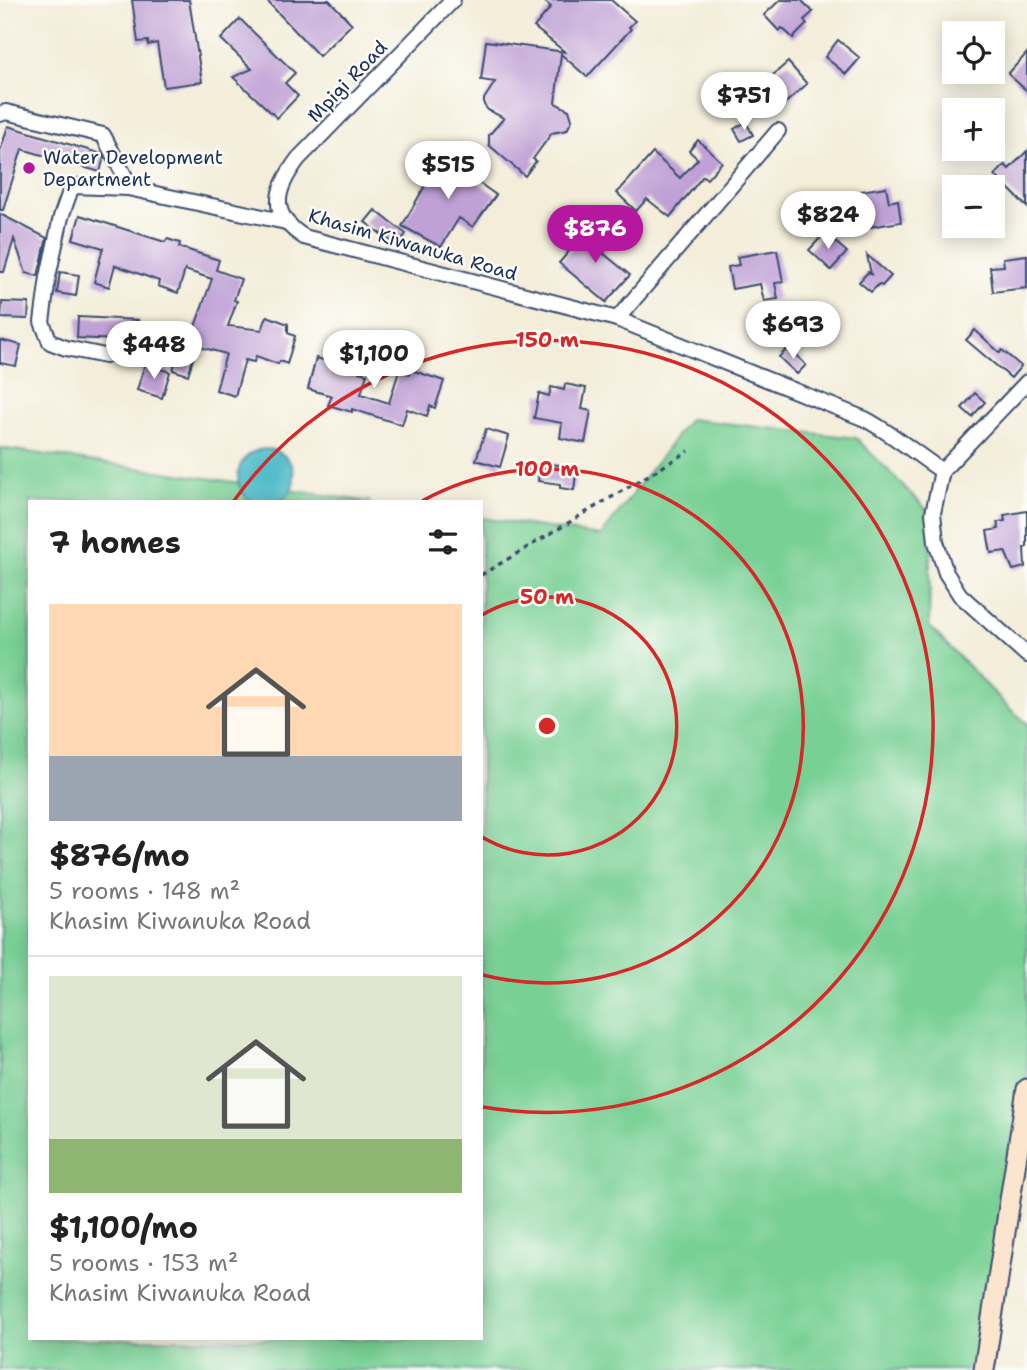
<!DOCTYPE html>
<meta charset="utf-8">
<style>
:root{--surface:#fff;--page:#f2f2f2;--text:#222;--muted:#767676;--line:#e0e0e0;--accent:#b5179e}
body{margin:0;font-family:"Shantell Sans",sans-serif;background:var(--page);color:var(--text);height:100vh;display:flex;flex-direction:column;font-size:26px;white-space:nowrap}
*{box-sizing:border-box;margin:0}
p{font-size:23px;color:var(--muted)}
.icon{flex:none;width:38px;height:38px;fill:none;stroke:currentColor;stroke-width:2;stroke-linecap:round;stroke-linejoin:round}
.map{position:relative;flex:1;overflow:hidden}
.drawer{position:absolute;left:28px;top:500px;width:455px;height:840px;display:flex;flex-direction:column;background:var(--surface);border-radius:0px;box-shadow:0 4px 18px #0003}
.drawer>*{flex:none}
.tools{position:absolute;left:942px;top:21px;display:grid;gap:14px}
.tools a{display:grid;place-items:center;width:63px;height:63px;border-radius:0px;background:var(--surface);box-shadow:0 4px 18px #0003;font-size:35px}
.price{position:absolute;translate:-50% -60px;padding:0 16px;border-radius:24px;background:#fff;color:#222;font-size:23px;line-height:46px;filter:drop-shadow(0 2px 4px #0008)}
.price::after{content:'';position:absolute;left:50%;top:42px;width:21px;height:16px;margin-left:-10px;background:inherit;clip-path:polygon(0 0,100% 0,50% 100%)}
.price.selected{background:var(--accent);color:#fff}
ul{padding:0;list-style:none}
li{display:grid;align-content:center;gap:14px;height:371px;padding:0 21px}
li+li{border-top:2px solid var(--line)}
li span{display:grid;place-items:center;height:217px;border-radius:0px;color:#555}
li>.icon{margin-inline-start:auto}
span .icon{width:126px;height:126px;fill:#fffc;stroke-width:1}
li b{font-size:30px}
h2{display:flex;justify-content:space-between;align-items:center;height:84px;padding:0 21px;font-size:30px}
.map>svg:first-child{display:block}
.green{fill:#79d095;stroke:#4a807a;stroke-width:2}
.water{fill:#4fbcc9;stroke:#357694;stroke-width:2}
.building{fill:#c0a1d6}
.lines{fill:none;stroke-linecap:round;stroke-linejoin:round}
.street-casing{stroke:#3b4c70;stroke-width:18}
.secondary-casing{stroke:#3b4c70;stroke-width:23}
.path{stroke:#3b4c70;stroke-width:3.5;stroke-dasharray:5 5;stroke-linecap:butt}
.street{stroke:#fff;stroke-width:14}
.secondary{stroke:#fce5cf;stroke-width:19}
.ring{fill:none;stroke:#d62828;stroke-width:3.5}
.poi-dot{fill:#b5179e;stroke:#fdfcf7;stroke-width:2.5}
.labels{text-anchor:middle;stroke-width:5;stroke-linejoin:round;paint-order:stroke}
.street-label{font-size:19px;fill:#1b2f5e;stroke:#fdfcf7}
.poi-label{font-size:19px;fill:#1b2f5e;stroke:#fdfcf7;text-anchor:start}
.centre{fill:#d62828;stroke:#fdfcf7;stroke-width:3.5}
.ring-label{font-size:21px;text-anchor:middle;font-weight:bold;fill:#d62828;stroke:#fdfcf7;stroke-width:5;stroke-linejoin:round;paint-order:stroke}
</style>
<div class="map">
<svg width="1027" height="1370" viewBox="0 0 1027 1370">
<rect width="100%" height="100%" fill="#fdfcf7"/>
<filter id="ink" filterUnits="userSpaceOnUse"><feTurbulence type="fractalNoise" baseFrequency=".0143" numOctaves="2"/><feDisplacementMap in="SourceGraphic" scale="14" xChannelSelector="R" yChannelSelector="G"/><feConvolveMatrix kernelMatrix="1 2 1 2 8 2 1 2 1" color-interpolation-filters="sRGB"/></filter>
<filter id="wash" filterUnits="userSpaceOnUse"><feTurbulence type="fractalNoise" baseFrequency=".00686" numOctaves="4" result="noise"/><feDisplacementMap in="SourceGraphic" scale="28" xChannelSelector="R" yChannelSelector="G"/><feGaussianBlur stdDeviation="1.57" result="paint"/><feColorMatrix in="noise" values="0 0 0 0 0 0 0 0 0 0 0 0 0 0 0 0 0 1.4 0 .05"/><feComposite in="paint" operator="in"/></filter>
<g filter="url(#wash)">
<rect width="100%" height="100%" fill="#f3edd9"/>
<path class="green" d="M 689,419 L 856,438 L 931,514 L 929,626 L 1010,709 L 1027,723 L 1027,1076 L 992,1370 L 0,1370 L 0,448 L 371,502 L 30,502 L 30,1339 L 481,1339 L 481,518 L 601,536 Z"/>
<circle class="water" cx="266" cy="477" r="28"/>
<g id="blocks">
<g class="building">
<path d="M 132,0 L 189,0 L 202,82 L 164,87 L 157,43 L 148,45 L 148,41 L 138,42 Z"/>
<path d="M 266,0 L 329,0 L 352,24 L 319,56 Z"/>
<path d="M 543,0 L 611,0 L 635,21 L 629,27 L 631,29 L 587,77 L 561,54 L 555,103 L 569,110 L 572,120 L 567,130 L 552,133 L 533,159 L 536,161 L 525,176 L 489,145 L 489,135 L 504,118 L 488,110 L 484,105 L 484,99 L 495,82 L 481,80 L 486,41 L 565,52 L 534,27 L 551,7 Z"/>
<path d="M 780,0 L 801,0 L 813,12 L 804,20 L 807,24 L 793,38 L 782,28 L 779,31 L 764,15 Z"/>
<path d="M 240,19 L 295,73 L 285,83 L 298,96 L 277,118 L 233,77 L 252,69 L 221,39 Z"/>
<path d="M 838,40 L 860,58 L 846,74 L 825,57 Z"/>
<path d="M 1027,53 L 1027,91 L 1008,74 Z"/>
<path d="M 788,62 L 807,84 L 783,105 L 764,83 Z"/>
<path d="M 746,122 L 753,135 L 741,141 L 734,129 Z"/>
<path d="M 8,126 L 102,154 L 104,157 L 100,172 L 22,149 L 3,210 L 0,210 L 0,152 Z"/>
<path d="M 698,140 L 722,162 L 707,179 L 703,176 L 670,217 L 647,199 L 636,211 L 617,193 L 653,153 L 680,178 L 698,159 L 689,151 Z"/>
<path d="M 1027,151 L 1027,207 L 995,175 L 1005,165 L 1009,169 Z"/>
<path d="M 448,154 L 480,173 L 475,180 L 496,195 L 473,227 L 459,218 L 441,247 L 402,226 L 427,182 L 422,179 L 431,164 L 439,168 Z"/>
<path d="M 886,187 L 889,202 L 898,200 L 901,222 L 863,228 L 859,206 L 864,205 L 861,191 Z"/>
<path d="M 375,210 L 406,234 L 397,246 L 365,222 Z"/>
<path d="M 0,214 L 47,238 L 38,276 L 26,273 L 14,239 L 4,272 L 0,272 Z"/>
<path d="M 80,215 L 165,242 L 167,239 L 180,243 L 179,247 L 219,260 L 216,270 L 241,279 L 234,300 L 237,301 L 228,326 L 262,330 L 267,316 L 288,324 L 288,333 L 295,336 L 287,364 L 280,361 L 278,364 L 256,356 L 254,362 L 245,360 L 235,396 L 216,390 L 226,354 L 197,346 L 188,375 L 173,370 L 184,333 L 192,335 L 212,279 L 185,270 L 178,293 L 158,286 L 159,281 L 115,265 L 109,287 L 94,282 L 103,248 L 73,239 Z"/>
<path d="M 591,226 L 611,243 L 603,253 L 630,275 L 606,302 L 559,263 Z"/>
<path d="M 825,233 L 847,252 L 831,270 L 809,250 Z"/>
<path d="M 777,250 L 783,282 L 775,283 L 778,299 L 764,301 L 760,284 L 732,289 L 728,267 L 739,265 L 737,257 Z"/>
<path d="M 867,255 L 891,276 L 882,286 L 879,284 L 871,292 L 859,282 L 868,272 L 871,274 Z"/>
<path d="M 1027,255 L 1027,288 L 993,292 L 990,267 L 1004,266 L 1003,258 Z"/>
<path d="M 60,272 L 79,275 L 76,296 L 57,293 Z"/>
<path d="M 2,302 L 29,303 L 28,319 L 1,318 Z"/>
<path d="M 78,317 L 138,320 L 137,341 L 77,338 Z"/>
<path d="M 975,330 L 1000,353 L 1002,350 L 1021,366 L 1011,378 L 966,340 Z"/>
<path d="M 0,340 L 21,345 L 16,366 L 0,363 Z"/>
<path d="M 789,347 L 806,365 L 797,374 L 779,357 Z"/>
<path d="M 329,355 L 362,363 L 359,372 L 367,374 L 361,394 L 389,403 L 399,371 L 410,374 L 411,370 L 444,381 L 435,408 L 430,406 L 427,416 L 407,409 L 402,425 L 352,409 L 352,412 L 328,405 L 332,396 L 308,389 L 316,358 L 327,361 Z"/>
<path d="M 145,364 L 170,372 L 162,398 L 137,390 Z"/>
<path d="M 565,384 L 586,388 L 582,409 L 591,411 L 585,443 L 560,438 L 562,423 L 534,418 L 539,393 L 549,396 L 551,387 L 564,390 Z"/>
<path d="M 975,393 L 985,402 L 972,417 L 962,408 Z"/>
<path d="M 486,429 L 509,436 L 500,467 L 476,460 Z"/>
<path d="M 540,463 L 577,467 L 574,490 L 560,488 L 560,484 L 538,481 Z"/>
<path d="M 1027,511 L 1027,547 L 1024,548 L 1025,567 L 1013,570 L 1005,551 L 991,553 L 987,531 L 999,529 L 997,522 L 1005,521 L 1004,515 Z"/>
</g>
</g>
</g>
<g filter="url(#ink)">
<use href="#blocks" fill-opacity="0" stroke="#3b4c70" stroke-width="2"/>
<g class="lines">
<g class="street-casing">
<g id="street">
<path d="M 453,0 L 298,159 C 275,190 268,214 304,237 L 617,319 L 865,419 C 893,434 916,454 942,471"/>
<path d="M 0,114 L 6,112 L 103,135 L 131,188"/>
<path d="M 617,319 L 778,131"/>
<path d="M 105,356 L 66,348 L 50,342 L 42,322 L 48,277 L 61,217 L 72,186 L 128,188 L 286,222"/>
<path d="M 1027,382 L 942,471 L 933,513 L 936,542 L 946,573 L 960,595 L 1027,655"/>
</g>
</g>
<g class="secondary-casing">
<path id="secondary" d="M 984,1370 L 1027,1089"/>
</g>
<path class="path" d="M 481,575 L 689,451"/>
<use href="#street" class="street"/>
<use href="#secondary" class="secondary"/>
</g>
</g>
<g class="ring">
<path d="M482 615A129 129 0 1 1 482 837"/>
<path d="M422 501A257 257 0 1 1 483 975"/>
<path d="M233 502A386 386 0 1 1 483 1107"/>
</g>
<circle class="poi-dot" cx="29" cy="168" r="7"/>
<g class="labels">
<g class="street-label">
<text transform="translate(347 81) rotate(-46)" y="7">Mpigi Road</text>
<text transform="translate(413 244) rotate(16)" y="7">Khasim Kiwanuka Road</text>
</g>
<g class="poi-label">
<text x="43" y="164">Water Development<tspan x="43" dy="22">Department</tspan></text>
</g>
</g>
<circle cx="547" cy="726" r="10" class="centre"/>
<g class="ring-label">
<text x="547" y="347">150 m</text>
<text x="547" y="476">100 m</text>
<text x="547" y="604">50 m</text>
</g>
</svg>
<div class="tools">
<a><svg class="icon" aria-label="locate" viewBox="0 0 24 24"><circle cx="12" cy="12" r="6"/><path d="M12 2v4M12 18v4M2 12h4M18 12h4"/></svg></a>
<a>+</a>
<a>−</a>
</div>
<b class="price" style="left:744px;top:132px">$751</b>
<b class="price" style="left:448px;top:201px">$515</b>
<b class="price" style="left:828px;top:251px">$824</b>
<b class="price selected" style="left:595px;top:265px">$876</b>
<b class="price" style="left:793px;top:361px">$693</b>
<b class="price" style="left:154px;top:381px">$448</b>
<b class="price" style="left:374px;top:390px">$1,100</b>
<section class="drawer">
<h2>7 homes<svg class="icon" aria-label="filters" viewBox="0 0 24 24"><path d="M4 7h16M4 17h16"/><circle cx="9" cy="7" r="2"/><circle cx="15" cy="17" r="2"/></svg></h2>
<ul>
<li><span style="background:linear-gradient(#ffd9b3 70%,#9aa5b1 0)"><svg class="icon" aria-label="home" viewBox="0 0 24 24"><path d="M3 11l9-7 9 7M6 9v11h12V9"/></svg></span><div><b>$876/mo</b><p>5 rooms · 148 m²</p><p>Khasim Kiwanuka Road</p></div></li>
<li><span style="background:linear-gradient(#dfe7d0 75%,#8fb573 0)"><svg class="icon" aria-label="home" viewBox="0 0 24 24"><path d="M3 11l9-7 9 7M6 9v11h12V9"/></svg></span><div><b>$1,100/mo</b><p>5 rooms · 153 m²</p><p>Khasim Kiwanuka Road</p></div></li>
</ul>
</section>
</div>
